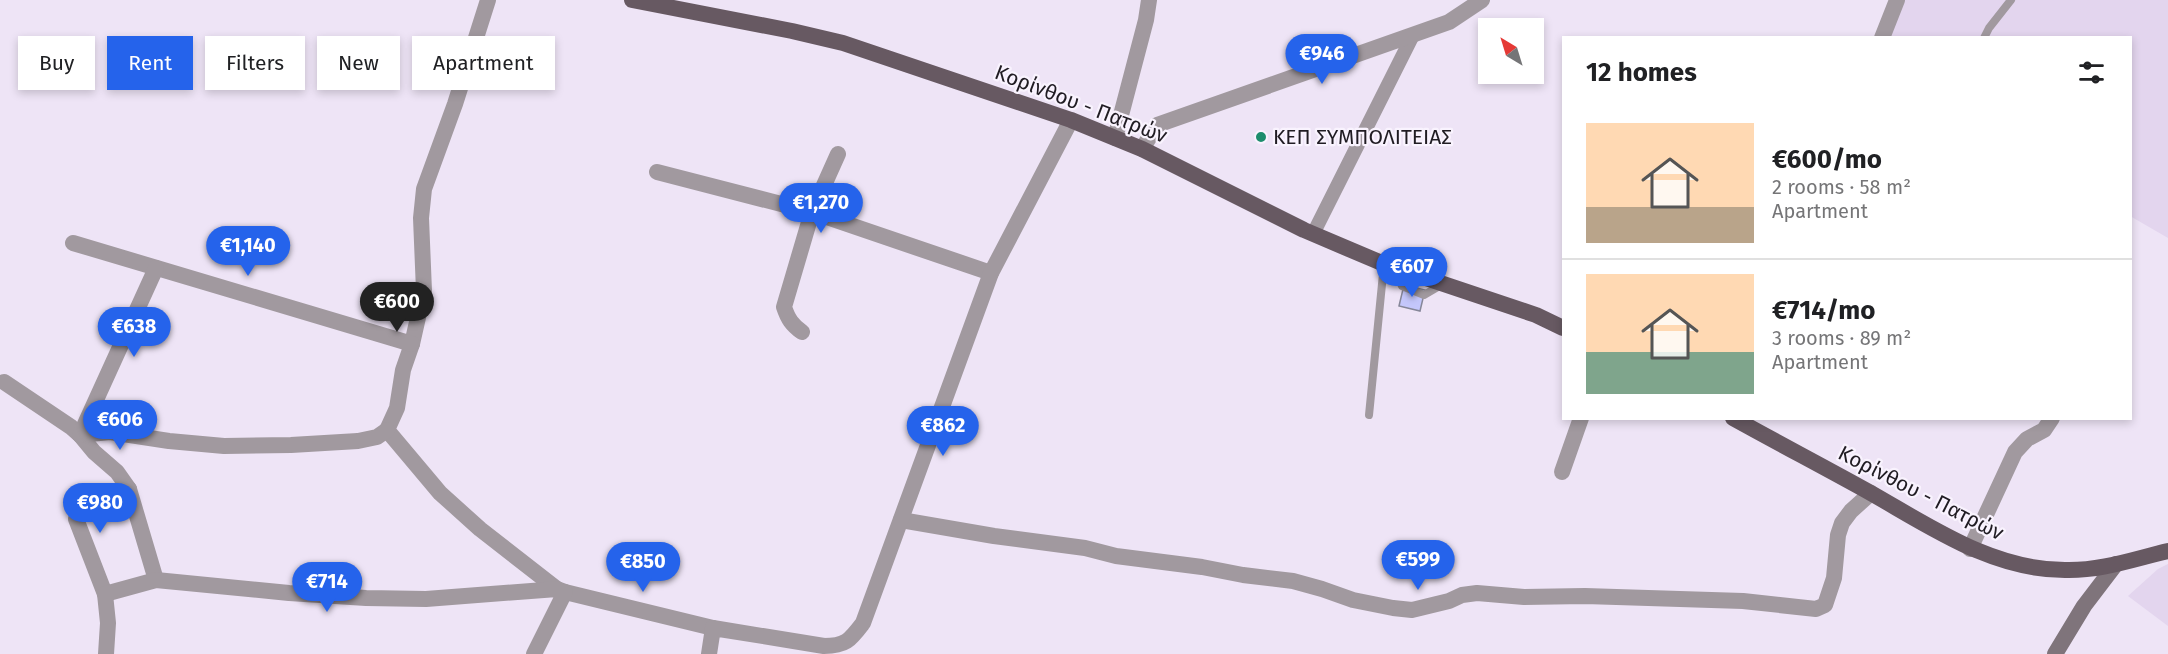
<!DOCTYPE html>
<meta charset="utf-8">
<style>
:root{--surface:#fff;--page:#f6f6f6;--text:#202124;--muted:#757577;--line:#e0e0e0;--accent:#2563eb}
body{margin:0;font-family:"Fira Sans",sans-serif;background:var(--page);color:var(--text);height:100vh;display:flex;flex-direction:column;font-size:22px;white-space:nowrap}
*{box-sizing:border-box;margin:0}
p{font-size:20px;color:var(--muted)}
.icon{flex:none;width:33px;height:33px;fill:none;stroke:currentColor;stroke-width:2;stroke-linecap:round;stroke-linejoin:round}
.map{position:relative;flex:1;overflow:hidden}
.details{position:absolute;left:1562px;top:36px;width:570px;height:384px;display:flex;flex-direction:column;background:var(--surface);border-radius:0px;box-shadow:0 3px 9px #0003}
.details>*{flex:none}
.banner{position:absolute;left:18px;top:36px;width:570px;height:54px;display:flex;gap:12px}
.needle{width:39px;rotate:322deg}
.buttons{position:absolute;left:1478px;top:18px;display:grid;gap:12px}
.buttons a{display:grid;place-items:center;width:66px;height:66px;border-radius:0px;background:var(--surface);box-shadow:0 3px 9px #0003;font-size:30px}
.price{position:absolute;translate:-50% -51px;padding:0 14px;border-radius:21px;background:var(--accent);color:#fff;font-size:20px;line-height:39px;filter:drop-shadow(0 2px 3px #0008)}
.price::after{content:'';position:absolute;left:50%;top:36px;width:18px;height:14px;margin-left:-9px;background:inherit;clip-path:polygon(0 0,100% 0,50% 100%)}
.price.active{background:#222;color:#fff}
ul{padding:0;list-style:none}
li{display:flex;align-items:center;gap:18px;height:150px;padding:0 24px}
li+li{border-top:2px solid var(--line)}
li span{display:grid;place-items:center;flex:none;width:168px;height:120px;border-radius:0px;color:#555}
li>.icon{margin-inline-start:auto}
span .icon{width:72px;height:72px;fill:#fffc;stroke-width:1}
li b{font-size:26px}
h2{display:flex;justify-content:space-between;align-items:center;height:72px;padding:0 24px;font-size:26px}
.tag{padding:0 21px;border-radius:0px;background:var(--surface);box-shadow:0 3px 9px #0003;font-size:21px;line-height:54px}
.tag.active{background:var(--accent);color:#fff}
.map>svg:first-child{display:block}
.built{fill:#e3d5ee}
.building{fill:#c4c7fb;stroke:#868799;stroke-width:1.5}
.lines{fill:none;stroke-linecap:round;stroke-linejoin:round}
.service{stroke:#a1999f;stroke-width:8}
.pedestrian{stroke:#a1999f;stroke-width:14}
.minor{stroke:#a1999f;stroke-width:16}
.secondary{stroke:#7f747b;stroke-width:16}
.primary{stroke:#675962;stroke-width:16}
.poi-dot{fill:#1d8d6d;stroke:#f9f3fe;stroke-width:2}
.labels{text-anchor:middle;stroke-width:4.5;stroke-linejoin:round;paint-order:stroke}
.street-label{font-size:21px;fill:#201c23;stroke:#f9f3fe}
.poi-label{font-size:21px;fill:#201c23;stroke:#f9f3fe;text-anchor:start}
</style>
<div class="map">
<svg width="2168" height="654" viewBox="0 0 2168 654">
<rect width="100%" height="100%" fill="#eee4f6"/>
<g class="built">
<path d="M 1900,0 L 2168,0 L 2168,238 L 2130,216 L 2130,38 L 1884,38 Z"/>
<path d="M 2168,564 L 2168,626 L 2128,596 L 2158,569 Z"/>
</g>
<path class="building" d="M 1404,285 L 1425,290 L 1420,311 L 1399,306 Z"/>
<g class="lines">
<g class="service">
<path d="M 1984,38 L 1989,28 L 2011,0"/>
<path d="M 1394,269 L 1402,286 L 1424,295 L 1441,285"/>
<path d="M 1369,415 L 1384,264"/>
</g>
<path class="pedestrian" d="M 1313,234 L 1413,35"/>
<g class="minor">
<path d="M 488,0 L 455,104 L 424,189 L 421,218 L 424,291 L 412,344 L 403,370 L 397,408 L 387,430 L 440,493 L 480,529 L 557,589"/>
<path d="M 1882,38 L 1897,0"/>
<path d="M 1115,138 L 1146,20 L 1149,0"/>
<path d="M 1142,149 L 1157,125 L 1449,22 L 1482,0"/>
<path d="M 657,172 L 812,212 L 991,273"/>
<path d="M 73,243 L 412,344"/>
<path d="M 802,332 C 792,325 788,319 784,307 L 812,212 L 838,154"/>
<path d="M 4,382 L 71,427 L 80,435 L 94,452 L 117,472 L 129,489 L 156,580"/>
<path d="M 80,435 L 110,432 L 169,441 L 224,446 L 291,445 L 358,441 L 377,437 L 387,430"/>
<path d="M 80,435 L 156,268"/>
<path d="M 1562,472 L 1581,418"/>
<path d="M 901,520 L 994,536 L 1085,548 L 1116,556 L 1202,567 L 1243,575 L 1293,581 L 1322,589 L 1353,600 L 1393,608 L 1412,610 L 1449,601 L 1462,595 L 1477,593 L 1524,597 L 1585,596 L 1743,601 L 1816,609 L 1825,605 L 1834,578 L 1838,535 L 1842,523 L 1851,511 L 1871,493"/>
<path d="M 1970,549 L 2015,452 L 2027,439 L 2044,430 L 2052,418"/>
<path d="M 565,592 L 713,628"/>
<path d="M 105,594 L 76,519 L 79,510 L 85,504 L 129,489"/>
<path d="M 106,654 L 108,623 L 105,594 L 156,580 L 289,593 L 366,598 L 426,599 L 557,589 L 565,592 L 534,654"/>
<path d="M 709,654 L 713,628 L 824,646 C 846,646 850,640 863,623 L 991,273 L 1071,120"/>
</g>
<path class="secondary" d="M 2055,654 L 2084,606 L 2116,564"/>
<g class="primary">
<path d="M 632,0 L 792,31 L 843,43 L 1071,120 L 1142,149 L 1304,230 L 1384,264 L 1536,315 L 1563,328"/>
<path d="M 1733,418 C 1778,443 1824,467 1869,492 C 1931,527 1992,570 2065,570 C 2101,571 2134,559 2168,551"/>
</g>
</g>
<circle class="poi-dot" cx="1261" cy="137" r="6"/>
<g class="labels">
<g class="street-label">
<text transform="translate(1081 104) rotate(21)" y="7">Κορίνθου - Πατρών</text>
<text transform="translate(1921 493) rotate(27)" y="7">Κορίνθου - Πατρών</text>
</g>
<g class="poi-label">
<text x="1273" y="144">ΚΕΠ ΣΥΜΠΟΛΙΤΕΙΑΣ</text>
</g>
</g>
</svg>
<div class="buttons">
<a><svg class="needle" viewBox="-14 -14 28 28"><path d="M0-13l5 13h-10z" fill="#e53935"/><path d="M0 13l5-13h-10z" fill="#757577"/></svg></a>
</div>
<b class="price" style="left:1322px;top:85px">€946</b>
<b class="price" style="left:821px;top:234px">€1,270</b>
<b class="price" style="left:248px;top:277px">€1,140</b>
<b class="price" style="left:1412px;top:298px">€607</b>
<b class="price active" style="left:397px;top:333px">€600</b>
<b class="price" style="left:134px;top:358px">€638</b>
<b class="price" style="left:120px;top:451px">€606</b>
<b class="price" style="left:943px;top:457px">€862</b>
<b class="price" style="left:100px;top:534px">€980</b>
<b class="price" style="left:1418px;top:591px">€599</b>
<b class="price" style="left:643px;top:593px">€850</b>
<b class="price" style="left:327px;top:613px">€714</b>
<div class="banner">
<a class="tag">Buy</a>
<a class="tag active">Rent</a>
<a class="tag">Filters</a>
<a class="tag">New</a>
<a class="tag">Apartment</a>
</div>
<section class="details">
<h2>12 homes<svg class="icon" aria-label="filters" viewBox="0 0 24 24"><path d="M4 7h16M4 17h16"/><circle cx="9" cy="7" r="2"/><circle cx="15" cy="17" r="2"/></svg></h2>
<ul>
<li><span style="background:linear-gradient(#ffd9b3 70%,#b9a48a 0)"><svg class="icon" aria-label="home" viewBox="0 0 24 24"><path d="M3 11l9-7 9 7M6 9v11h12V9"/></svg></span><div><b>€600/mo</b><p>2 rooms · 58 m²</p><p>Apartment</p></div></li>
<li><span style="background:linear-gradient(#ffd9b3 65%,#7fa58c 0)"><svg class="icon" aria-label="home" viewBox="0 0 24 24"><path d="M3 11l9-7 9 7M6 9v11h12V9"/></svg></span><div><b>€714/mo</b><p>3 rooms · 89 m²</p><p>Apartment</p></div></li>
</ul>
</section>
</div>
